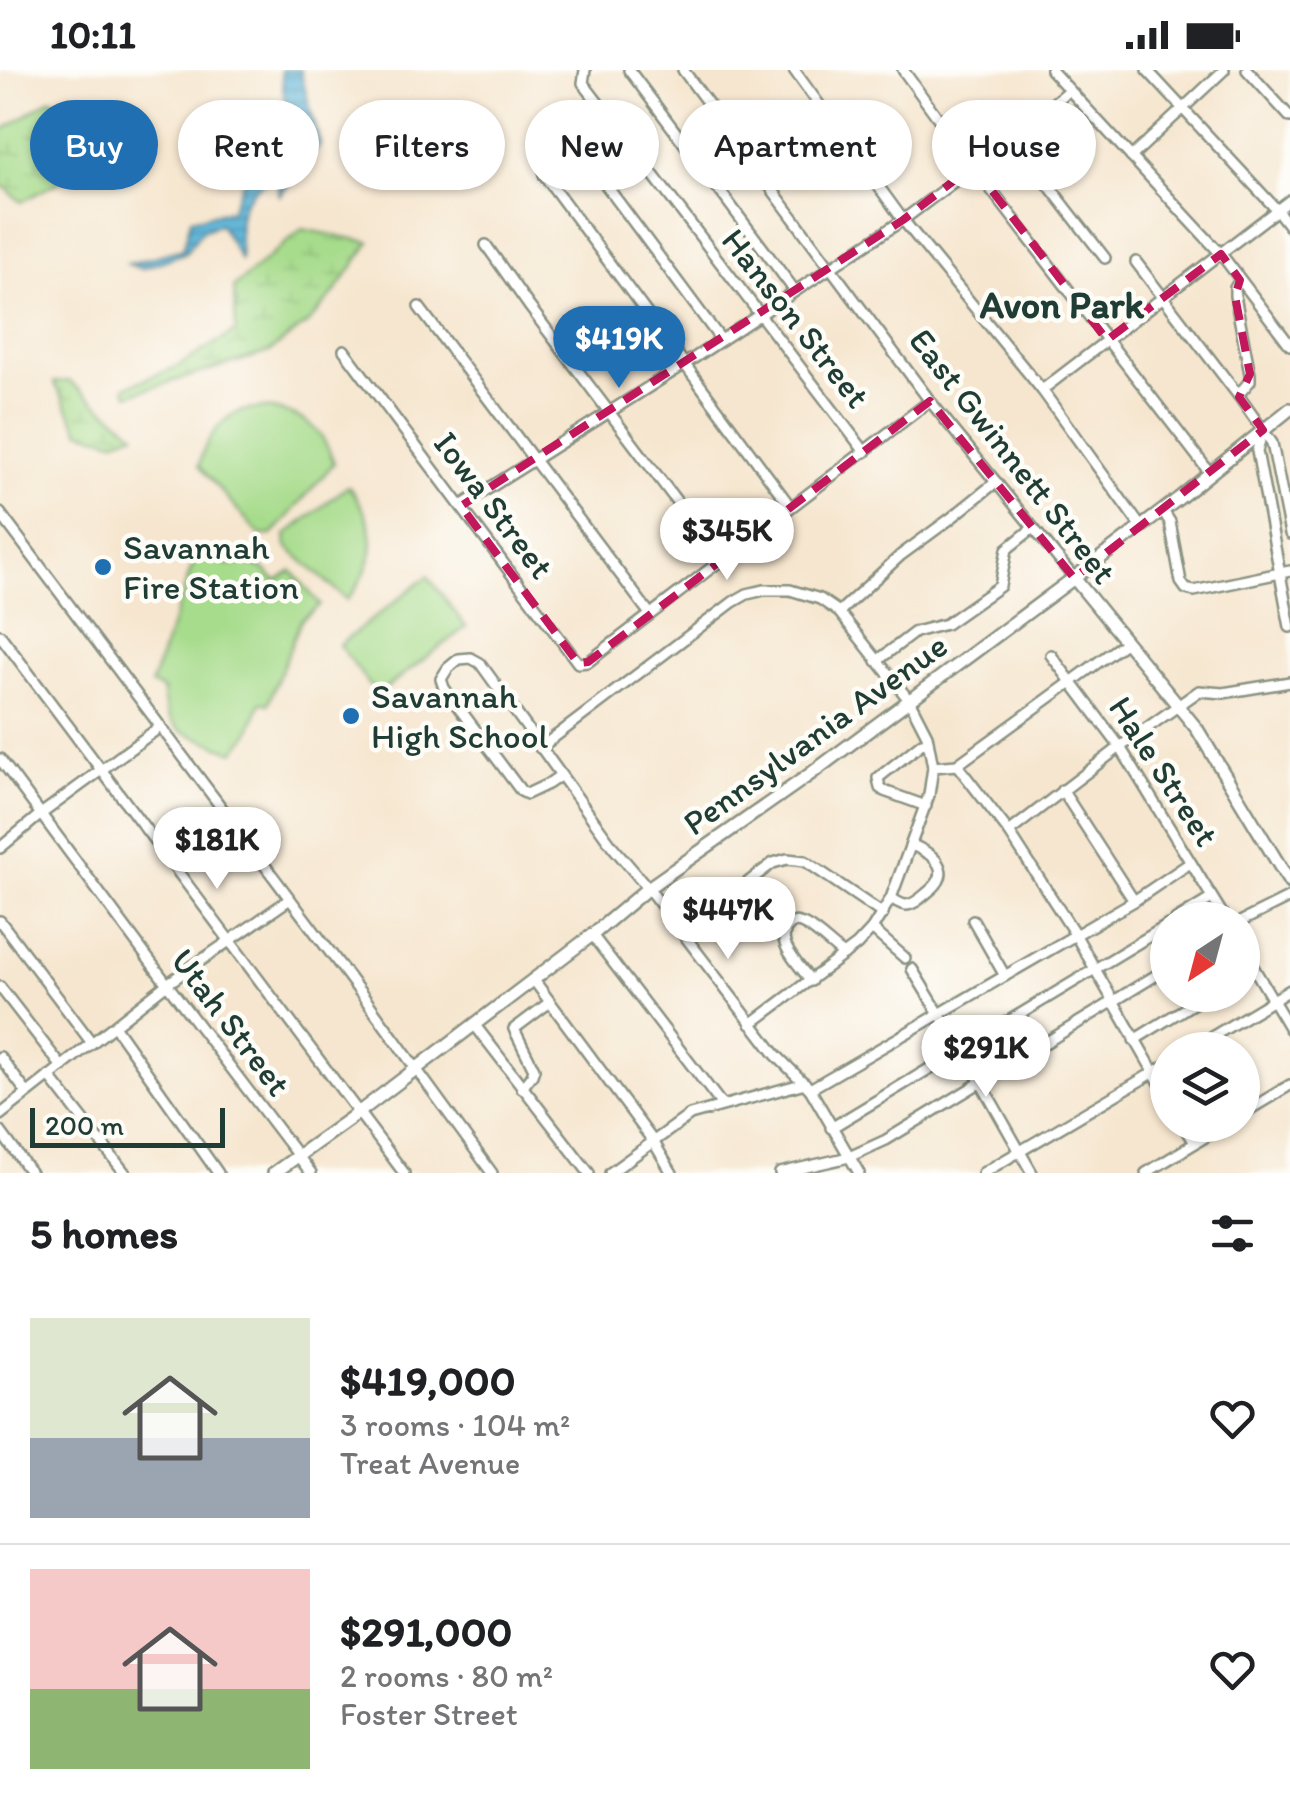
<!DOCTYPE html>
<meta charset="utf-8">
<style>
:root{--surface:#fff;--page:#f2f2f2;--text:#202124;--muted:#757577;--line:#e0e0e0;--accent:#1f6fb2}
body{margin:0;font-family:Itim,sans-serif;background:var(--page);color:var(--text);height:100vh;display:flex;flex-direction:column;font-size:38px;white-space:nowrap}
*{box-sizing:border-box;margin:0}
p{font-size:32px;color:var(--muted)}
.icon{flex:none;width:55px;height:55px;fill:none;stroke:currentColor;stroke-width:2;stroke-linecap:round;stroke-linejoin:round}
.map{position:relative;height:1103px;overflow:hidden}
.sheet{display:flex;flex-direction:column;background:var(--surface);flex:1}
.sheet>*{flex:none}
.banner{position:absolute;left:30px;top:30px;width:1230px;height:90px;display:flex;gap:20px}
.needle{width:65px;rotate:216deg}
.fabs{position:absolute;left:1150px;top:832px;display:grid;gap:20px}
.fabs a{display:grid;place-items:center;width:110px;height:110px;border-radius:50%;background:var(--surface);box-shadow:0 2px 8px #0004;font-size:50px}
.scale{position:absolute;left:30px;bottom:25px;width:195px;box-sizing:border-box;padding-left:10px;border:5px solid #1f3d34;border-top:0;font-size:28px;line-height:35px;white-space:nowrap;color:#1f3d34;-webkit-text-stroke:8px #fdfcf7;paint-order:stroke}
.price{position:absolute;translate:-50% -85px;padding:0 22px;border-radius:35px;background:#fff;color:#222;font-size:32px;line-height:65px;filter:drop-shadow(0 2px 5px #0008)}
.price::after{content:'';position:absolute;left:50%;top:60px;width:30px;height:22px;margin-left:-15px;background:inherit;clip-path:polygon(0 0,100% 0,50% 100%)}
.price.on{background:var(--accent);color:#fff}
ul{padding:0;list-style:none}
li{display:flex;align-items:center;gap:30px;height:250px;padding:0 30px}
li+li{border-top:2px solid var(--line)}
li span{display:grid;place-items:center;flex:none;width:280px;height:200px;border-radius:0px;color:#555}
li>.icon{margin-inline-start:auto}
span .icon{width:120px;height:120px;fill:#fffc;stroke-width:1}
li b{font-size:42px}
h2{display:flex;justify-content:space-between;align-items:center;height:120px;padding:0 30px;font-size:42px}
.pill{padding:0 35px;border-radius:45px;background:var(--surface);box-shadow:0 2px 8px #0004;font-size:35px;line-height:90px}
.pill.on{background:var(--accent);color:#fff}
.status{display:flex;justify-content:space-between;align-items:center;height:70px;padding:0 50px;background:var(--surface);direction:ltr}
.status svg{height:28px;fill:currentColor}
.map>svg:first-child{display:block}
.green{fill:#a7dc8c;stroke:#638c60;stroke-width:2.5}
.wetland{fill:url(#wetland-marsh);stroke:#638c60;stroke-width:2.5}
.water{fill:url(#water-rules);stroke:#3d7886;stroke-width:2.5}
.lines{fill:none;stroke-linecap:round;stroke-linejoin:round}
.minor-casing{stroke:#8a9282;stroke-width:14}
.major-casing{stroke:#8a9282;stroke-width:16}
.minor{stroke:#fff;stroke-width:9}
.major{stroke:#fff;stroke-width:11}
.marked{fill:none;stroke:#c2185b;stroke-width:8;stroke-dasharray:20 12;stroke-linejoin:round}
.poi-dot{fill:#1f6fb2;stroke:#fdfcf7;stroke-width:4}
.labels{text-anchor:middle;stroke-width:9;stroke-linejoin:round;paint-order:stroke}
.street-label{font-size:35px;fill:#1f3d34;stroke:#fdfcf7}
.poi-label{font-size:35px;fill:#1f3d34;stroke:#fdfcf7;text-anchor:start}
.neighbourhood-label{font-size:38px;font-weight:bold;fill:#1f3d34;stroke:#fdfcf7}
</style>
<div class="status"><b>10:11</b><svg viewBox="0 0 49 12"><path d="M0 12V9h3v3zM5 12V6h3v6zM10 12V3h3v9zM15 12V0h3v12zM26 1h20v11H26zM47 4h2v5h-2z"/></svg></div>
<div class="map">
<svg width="1290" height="1103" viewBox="0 0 1290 1103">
<defs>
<pattern id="wetland-marsh" width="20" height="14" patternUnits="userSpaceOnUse" patternTransform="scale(2.5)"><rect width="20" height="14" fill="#a7dc8c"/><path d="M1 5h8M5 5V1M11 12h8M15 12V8" fill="none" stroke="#8fbe79"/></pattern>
<pattern id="water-rules" width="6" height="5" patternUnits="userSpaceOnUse" patternTransform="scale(2.5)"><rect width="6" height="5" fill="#5bb3d8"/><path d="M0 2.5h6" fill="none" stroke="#4b93b0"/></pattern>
</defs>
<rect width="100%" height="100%" fill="#fdfcf7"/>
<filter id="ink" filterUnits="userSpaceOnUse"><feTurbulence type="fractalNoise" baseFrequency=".01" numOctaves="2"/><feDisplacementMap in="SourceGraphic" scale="20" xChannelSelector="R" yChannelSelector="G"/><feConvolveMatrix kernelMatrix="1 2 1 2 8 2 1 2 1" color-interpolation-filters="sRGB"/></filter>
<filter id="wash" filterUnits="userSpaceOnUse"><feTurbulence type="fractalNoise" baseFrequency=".0048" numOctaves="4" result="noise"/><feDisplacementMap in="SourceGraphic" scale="40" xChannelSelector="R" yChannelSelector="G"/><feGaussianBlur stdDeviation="2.25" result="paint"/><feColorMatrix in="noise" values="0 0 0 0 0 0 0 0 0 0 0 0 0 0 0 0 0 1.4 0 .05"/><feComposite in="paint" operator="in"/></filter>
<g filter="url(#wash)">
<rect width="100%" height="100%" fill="#f6e6cf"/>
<g class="green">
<path d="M 265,338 C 302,343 322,357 334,393 L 272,465 L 260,465 L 199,396 C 202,376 219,349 239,342 C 247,339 257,339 265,338 Z"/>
<path d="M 348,416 C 380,456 380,490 347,530 L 287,477 L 286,465 Z"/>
<path d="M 208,486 L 229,495 L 246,492 L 264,499 L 276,511 L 292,501 L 320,535 L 301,550 L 268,634 L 261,632 L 248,665 L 234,682 L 181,661 C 166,649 164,638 163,620 L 151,614 L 194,491 Z"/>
<path d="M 428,506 L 466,557 L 377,625 L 339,575 Z"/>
</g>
<g class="wetland">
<path d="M 51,29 L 97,49 L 88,96 L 21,132 L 0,113 L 0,62 Z"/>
<path d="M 302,159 L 370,172 L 335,222 L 310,251 L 269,282 L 128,325 L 125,317 L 176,297 L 236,261 L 234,217 Z"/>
<path d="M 69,311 L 135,363 L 114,371 L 80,361 L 54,312 Z"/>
</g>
<path class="water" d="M 281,0 L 300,0 L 320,75 L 280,125 L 275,106 C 233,128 239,149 241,191 L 220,154 L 202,161 L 185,183 L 141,199 L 128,194 L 183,179 L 191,149 L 231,140 L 246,105 L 267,90 L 287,103 L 302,49 L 285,33 Z"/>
</g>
<g filter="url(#ink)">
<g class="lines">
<g class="minor-casing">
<g id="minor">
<path d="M 585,0 L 583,13 L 865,382"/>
<path d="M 629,0 L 795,221"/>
<path d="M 683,0 L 930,331 L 1074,508"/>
<path d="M 794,0 L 903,150 L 1042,320 L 1141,457"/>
<path d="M 903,0 L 973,96 L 1210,403"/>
<path d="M 1051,0 L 1221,184 L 1290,275"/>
<path d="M 1147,0 L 1277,140 L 1290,157"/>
<path d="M 1247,0 L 1290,47"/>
<path d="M 1012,68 L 1105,188"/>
<path d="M 1131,87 L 1224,0"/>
<path d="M 597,103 L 721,270"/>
<path d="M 544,105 L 790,436"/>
<path d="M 486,175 L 529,236 L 721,490"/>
<path d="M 1136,192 L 1238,325 L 1272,373 L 1290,464"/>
<path d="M 419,237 L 650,544"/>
<path d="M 344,280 L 578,593 L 588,592 L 930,331"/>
<path d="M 1042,320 L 1290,130"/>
<path d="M 1238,325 L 1250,311 L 1250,304 L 1235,226 L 1235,218 L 1240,210"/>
<path d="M 1262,363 L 1257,381 L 1290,557"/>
<path d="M 461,436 L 685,294 L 903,150 L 1012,68 L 1069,20"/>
<path d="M 1163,441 L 1170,452 L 1181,512 L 1186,519 L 1194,521 L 1290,501"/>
<path d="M 0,443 L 366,930 L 492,1103"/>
<path d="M 839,542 L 901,485 L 950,449 L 996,412"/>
<path d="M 0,565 L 404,1103"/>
<path d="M 1051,585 L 1120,677 L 1226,850"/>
<path d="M 877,591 L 915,562 L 946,554 L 1000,516 L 1007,479 L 1033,458"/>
<path d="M 540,678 L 733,532 L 747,524 L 764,520 L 790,520 L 820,529 L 839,542 L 909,630 L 927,665 L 933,697 L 929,725 L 891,828 L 872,859 L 857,875 L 751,954"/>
<path d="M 0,689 L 167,914 L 311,1103"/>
<path d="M 957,695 L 1009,762 L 1075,864 L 1168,1027"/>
<path d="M 933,697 L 957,695 L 1126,572"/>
<path d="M 561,705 L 548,714 L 527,724 L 521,721 L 444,618 L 441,609 L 448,598 L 459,589 L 471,588 L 480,593 L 613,777 L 648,818 L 776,985 L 810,1019 L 859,1103"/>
<path d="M 1062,720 L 1134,831"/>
<path d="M 926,736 L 884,721 L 880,718 L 878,708 L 922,673 L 928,672"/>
<path d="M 1009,762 L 1120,677 L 1199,621 L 1223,623 L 1290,612"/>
<path d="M 0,778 L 41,744 L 160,657"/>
<path d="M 891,828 C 896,831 901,835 906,835 C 914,835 922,827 928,822 C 954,802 936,785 912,775"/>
<path d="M 973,850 L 1005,906"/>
<path d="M 1176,850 L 1212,828"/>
<path d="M 0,851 L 92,973"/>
<path d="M 1242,851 L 1290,827"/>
<path d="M 872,859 L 905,888"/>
<path d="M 683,864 L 761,802 L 773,793 L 787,789 L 805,791 L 883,844"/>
<path d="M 592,865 L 722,1035"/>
<path d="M 1242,878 L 1290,959"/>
<path d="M 912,899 L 980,1011 L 1032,1103"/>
<path d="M 533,909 L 653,1071 L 672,1103"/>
<path d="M 811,911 C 802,898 771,870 790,855 C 795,851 799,852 805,855 C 819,862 831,876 844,885"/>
<path d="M 0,917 L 62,997"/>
<path d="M 474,954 L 589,1103"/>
<path d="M 115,957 L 218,1103"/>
<path d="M 1134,970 L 1207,925"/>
<path d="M 1190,980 L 1290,920"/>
<path d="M 0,987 L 27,1023"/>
<path d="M 49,1006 L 125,1103"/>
<path d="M 522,1018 L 532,1005 L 534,999 L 514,959 L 550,932"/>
<path d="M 810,1019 L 1134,831 L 1190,793"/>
<path d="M 1242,1044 L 1290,1015"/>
<path d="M 0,1045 L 167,914 L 290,829"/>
<path d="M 1184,1055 L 1195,1073"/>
<path d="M 831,1058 L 1168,855"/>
<path d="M 0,1061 L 31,1103"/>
<path d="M 610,1103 L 690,1045 L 805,1013"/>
<path d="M 780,1103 L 849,1087 L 886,1070 L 1168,898"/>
<path d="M 983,1103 L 1168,994"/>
<path d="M 1146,1103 L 1225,1055"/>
</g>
</g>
<g class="major-casing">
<g id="major">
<path d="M 1074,508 L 1197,659 L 1290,813"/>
<path d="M 274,1103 L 358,1043 L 592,865 L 648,818 L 809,705 L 1074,508 L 1178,429 L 1290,339"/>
</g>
</g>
<use href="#minor" class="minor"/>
<use href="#major" class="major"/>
</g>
</g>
<path class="marked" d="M 973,96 L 1107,270 L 1221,184 L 1240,210 L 1235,226 L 1250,304 L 1239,327 L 1263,360 L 1074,508 L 930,331 L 588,592 L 578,593 L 461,436 L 903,150 Z"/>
<g class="poi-dot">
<circle cx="103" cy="497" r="10"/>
<circle cx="351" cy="646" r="10"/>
</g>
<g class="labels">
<g class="street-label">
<text transform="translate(796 248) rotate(52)" y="12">Hanson Street</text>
<text transform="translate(1013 386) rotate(52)" y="12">East Gwinnett Street</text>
<text transform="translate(494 435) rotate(53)" y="12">Iowa Street</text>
<text transform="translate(815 664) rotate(-36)" y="12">Pennsylvania Avenue</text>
<text transform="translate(1164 701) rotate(57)" y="12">Hale Street</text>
<text transform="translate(231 952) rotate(53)" y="12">Utah Street</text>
</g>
<g class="poi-label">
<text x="123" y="489">Savannah<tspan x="123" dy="40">Fire Station</tspan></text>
<text x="371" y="638">Savannah<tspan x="371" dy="40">High School</tspan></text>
</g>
<g class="neighbourhood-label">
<text x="1062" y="248">Avon Park</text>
</g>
</g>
</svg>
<div class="fabs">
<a><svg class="needle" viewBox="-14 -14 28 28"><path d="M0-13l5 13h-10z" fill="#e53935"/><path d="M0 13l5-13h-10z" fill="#757577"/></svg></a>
<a><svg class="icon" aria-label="layers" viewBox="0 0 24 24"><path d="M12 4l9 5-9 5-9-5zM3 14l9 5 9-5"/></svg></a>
</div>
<div class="scale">200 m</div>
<b class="price on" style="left:619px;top:321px">$419K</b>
<b class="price" style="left:727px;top:513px">$345K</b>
<b class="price" style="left:217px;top:822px">$181K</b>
<b class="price" style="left:728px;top:892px">$447K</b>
<b class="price" style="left:986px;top:1030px">$291K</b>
<div class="banner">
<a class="pill on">Buy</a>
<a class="pill">Rent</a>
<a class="pill">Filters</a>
<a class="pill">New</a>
<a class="pill">Apartment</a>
<a class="pill">House</a>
</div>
</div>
<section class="sheet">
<h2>5 homes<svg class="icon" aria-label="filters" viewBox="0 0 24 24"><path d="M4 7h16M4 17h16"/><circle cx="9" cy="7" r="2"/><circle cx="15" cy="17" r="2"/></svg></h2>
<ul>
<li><span style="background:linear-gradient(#dfe7d0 60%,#9aa5b1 0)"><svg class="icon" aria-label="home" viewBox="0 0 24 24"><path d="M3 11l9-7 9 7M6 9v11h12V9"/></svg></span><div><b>$419,000</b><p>3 rooms · 104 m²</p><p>Treat Avenue</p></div><svg class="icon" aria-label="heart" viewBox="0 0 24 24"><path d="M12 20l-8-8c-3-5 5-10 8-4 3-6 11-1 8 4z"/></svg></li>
<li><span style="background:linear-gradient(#f6c9c9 60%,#8fb573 0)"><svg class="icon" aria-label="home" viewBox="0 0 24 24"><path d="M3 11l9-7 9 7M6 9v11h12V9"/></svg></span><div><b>$291,000</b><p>2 rooms · 80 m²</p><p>Foster Street</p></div><svg class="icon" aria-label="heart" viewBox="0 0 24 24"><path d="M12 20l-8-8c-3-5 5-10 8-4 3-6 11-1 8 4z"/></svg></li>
</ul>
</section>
